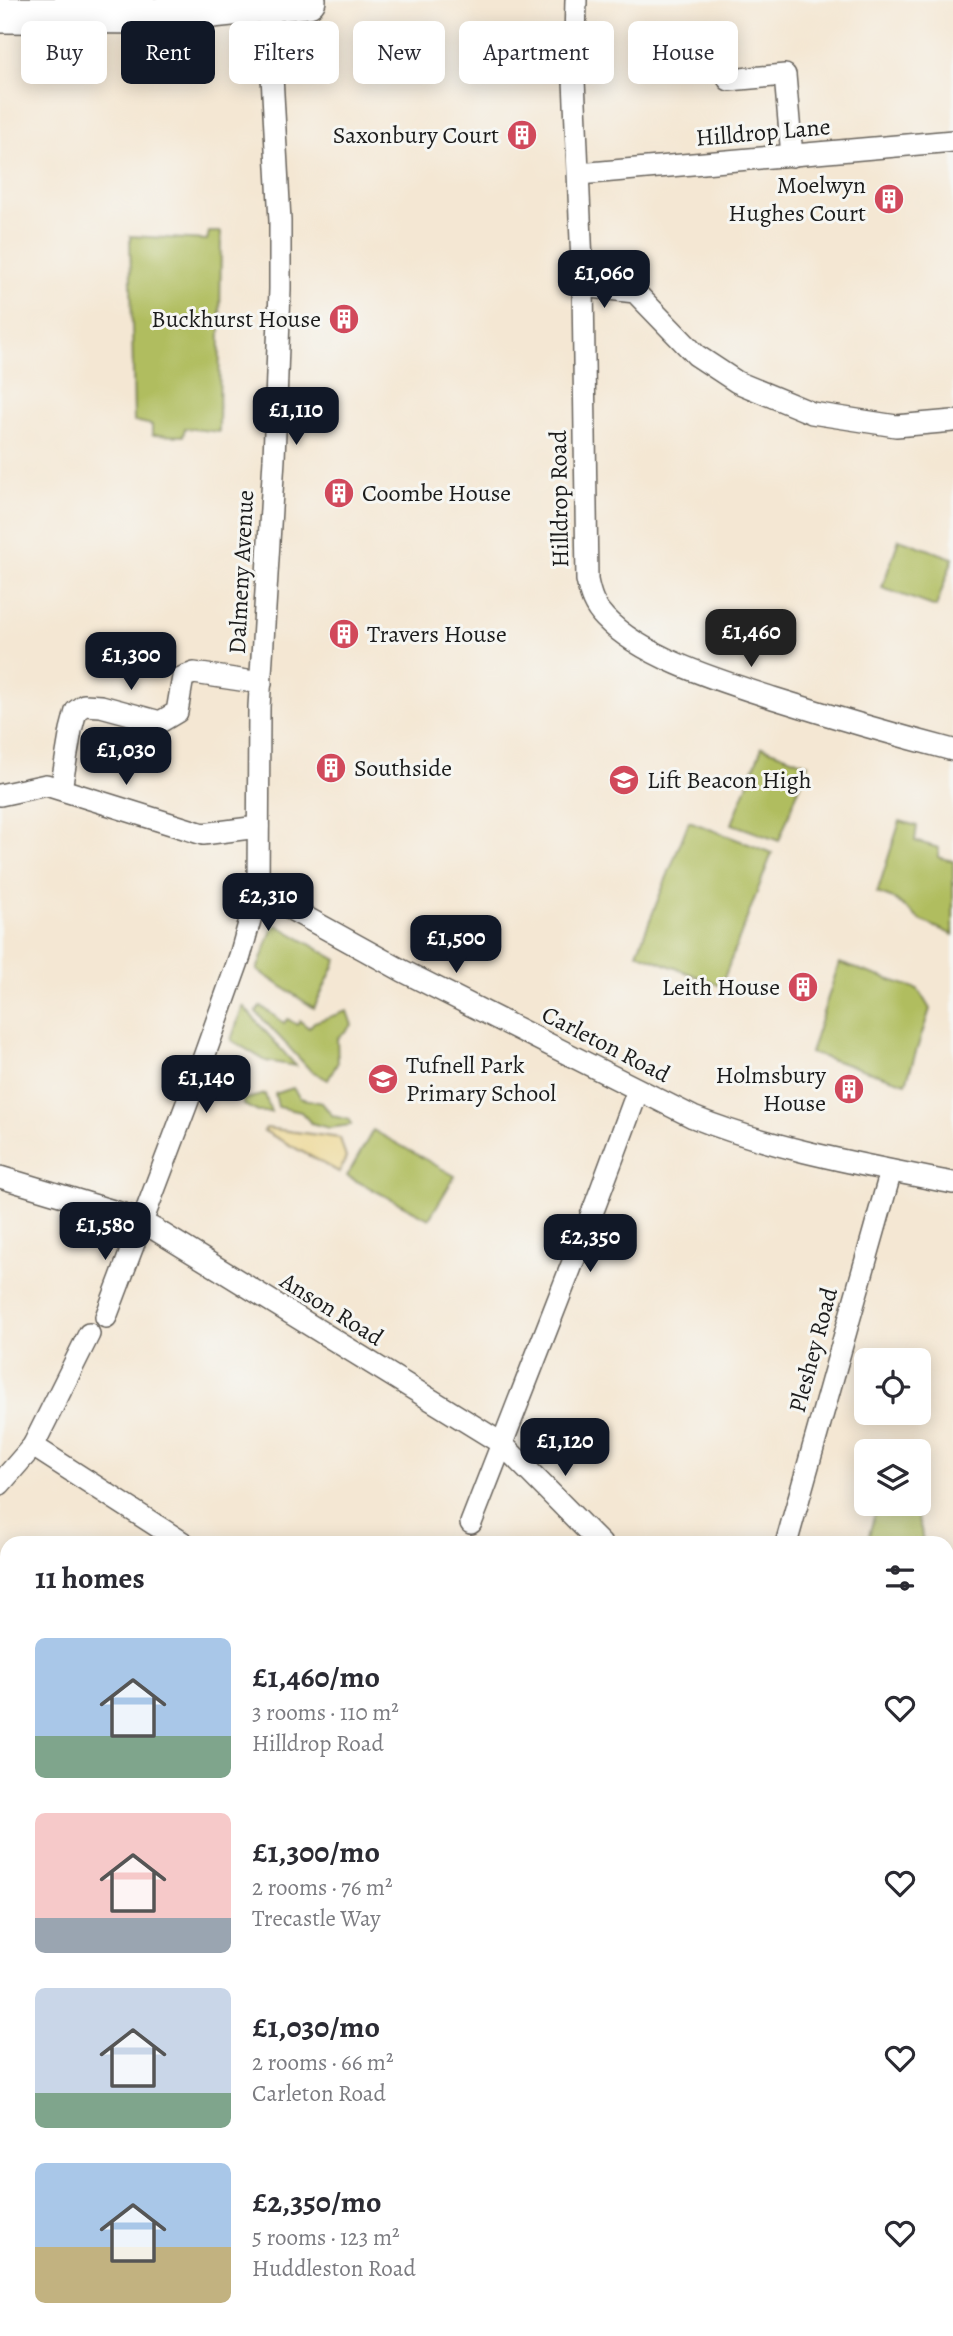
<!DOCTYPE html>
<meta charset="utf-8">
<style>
:root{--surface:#fff;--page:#f2f2f3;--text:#2b2b33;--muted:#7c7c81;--accent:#111827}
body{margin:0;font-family:Alegreya,serif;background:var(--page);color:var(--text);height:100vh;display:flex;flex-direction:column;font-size:26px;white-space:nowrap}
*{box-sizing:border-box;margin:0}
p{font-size:23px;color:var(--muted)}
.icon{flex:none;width:38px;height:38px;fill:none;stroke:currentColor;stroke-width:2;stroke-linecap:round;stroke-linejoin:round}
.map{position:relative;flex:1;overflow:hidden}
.panel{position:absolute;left:0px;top:1536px;width:954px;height:800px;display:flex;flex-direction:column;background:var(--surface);border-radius:21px 21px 0 0;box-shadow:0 4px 18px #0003}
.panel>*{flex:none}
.top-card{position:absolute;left:21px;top:21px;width:912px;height:63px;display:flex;gap:14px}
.controls{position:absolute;left:854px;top:1348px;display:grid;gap:14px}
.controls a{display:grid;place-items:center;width:77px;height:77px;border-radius:10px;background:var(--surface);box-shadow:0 4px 18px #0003;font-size:35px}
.price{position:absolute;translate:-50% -60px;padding:0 16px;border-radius:14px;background:var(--accent);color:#fff;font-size:23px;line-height:46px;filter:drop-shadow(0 2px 4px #0008)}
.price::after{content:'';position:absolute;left:50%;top:42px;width:21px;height:16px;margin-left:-10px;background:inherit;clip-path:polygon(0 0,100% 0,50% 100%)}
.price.on{background:#222;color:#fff}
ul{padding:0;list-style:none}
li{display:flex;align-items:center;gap:21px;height:175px;padding:0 35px}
li span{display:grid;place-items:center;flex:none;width:196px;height:140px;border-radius:10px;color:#555}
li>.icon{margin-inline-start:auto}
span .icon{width:84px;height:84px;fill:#fffc;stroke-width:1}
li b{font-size:30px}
h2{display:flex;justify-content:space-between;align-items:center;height:84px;padding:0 35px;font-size:30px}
.tag{padding:0 24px;border-radius:10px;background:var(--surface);box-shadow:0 4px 18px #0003;font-size:24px;line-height:63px}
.tag.on{background:var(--accent);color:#fff}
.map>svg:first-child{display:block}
.green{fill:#b0bd5f;stroke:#666c3e;stroke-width:2}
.sand{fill:#eeda9e;stroke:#857b5d;stroke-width:2}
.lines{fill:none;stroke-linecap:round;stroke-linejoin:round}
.minor-casing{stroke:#68635c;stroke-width:24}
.tertiary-casing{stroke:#68635c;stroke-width:30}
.trunk-casing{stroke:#68635c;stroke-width:38}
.minor{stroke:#fff;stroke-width:21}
.tertiary{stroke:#fff;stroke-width:26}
.trunk{stroke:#fff;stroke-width:35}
.labels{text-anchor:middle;stroke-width:6;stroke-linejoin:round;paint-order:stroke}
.street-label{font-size:24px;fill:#1c1c1c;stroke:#f6f6f2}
.poi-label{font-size:24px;fill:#1c1c1c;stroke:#f6f6f2;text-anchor:end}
</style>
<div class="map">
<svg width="953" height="2336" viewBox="0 0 953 2336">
<rect width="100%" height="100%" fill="#f6f6f2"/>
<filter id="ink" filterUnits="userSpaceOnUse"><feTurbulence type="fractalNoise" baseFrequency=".0143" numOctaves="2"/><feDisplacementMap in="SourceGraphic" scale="14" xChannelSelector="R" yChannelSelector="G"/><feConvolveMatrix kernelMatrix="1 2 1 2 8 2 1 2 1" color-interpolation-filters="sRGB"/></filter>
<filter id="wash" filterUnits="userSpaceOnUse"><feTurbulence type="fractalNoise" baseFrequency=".00686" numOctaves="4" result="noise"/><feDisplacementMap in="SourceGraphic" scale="28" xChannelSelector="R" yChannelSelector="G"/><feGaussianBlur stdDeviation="1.57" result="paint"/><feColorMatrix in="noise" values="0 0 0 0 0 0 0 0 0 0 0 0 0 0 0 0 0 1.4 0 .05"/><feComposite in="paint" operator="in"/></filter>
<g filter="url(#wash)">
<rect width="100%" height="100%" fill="#f4e7d3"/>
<g class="green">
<path d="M 209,232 L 221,232 L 219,432 L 185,428 L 183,436 L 152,435 L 152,425 L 134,421 L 130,236 L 207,240 Z"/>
<path d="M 899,539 L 953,558 L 936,607 L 882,588 Z"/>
<path d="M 762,747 L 808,764 L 779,841 L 732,824 Z"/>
<path d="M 689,821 L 772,853 L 721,986 L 637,953 Z"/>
<path d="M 900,821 L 917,826 L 915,841 L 939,848 L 938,857 L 953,861 L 953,935 L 920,920 L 896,900 L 877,893 Z"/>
<path d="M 277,925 L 337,960 L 314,1008 L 257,970 L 273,927 Z"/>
<path d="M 839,963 L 918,989 L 930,1009 L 906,1083 L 810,1053 Z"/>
<path d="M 243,1006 L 296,1066 L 266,1061 L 231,1040 Z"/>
<path d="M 261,1006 L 284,1023 L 288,1019 L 297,1025 L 300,1021 L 309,1028 L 314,1022 L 347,1011 L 352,1025 L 337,1039 L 338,1062 L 328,1080 L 310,1070 L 256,1012 Z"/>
<path d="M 293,1088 L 300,1098 L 322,1103 L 333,1116 L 350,1120 L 351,1125 L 329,1128 L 311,1123 L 301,1112 L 278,1107 L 275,1094 Z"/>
<path d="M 265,1094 L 271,1112 L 258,1112 L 244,1105 L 242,1100 Z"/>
<path d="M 373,1130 L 455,1176 L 429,1219 L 347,1176 Z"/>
<path d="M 885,1503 L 912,1503 L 921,1529 L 923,1543 L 867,1543 L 875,1513 Z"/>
<path d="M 0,2191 L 7,2197 L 7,2329 L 156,2329 L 164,2336 L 0,2336 Z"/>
</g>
<path class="sand" d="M 266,1128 L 340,1138 L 346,1158 L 339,1172 L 264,1131 Z"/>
</g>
<g filter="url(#ink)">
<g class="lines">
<g class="minor-casing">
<g id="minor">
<path d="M 576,0 L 574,80 L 583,286 L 587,580 C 590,595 594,607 605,618 C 643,658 721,681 773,698 C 833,717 892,734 953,750"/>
<path d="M 729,80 L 785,75 L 792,156"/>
<path d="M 579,174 L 953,141"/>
<path d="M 583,286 L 635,292 L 696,355 L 737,382 L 812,413 L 896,426 L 953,421"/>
<path d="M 61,789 L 71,730 L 76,711 L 84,705 L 101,706 L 160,722 L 177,712 L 183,677 L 194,673 L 261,683"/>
<path d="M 0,795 L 46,785 L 203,834 L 258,827"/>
<path d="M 258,891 L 403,971 L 693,1117 C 772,1149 869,1166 953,1183"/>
<path d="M 0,1177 L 130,1216 L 156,1230 L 501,1443 L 601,1544"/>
<path d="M 106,1317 L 195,1082 L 240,956 L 258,891 L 259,707 L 274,459 L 280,289 L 280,221 L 268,4"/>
<path d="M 33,1446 L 185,1544"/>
<path d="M 0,1484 L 33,1446 L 89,1334"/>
<path d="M 471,1523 L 596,1203 L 638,1090"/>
<path d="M 786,1544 L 891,1171"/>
<path d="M 0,1674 L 7,1680"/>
<path d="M 947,1678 L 953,1680"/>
<path d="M 947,1773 L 953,1753"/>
<path d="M 947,1957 L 953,1959"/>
<path d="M 947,2175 L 953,2170"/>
<path d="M 282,2336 L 283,2329"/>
<path d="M 529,2336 L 530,2329"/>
<path d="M 635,2336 L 663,2329"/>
</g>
</g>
<g class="tertiary-casing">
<g id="tertiary">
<path d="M 0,2024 L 7,2030"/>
<path d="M 349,2329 L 357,2336"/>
</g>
</g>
<g class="trunk-casing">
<path id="trunk" d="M 0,15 L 155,16 L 308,0"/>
</g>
<use href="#minor" class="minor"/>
<use href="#tertiary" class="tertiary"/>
<use href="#trunk" class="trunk"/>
</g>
</g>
<defs>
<g id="building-disc" transform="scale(1.575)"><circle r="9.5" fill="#d1495b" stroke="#f6f6f2"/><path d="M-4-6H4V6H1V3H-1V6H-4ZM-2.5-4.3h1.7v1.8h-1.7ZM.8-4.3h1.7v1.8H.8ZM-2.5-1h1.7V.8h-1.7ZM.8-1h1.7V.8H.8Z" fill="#fff"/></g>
<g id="school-disc" transform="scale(1.575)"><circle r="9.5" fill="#d1495b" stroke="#f6f6f2"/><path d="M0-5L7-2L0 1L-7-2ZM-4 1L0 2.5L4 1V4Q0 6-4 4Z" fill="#fff"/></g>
</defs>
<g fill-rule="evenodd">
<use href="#building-disc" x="522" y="135"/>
<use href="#building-disc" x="889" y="199"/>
<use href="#building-disc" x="344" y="319"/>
<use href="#building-disc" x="339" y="493"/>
<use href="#building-disc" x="344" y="634"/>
<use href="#building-disc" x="331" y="768"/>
<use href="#school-disc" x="624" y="780"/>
<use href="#building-disc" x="803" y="987"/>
<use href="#school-disc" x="383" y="1079"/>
<use href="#building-disc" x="849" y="1089"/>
</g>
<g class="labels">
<g class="street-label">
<text transform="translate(763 132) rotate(-5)" y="8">Hilldrop Lane</text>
<text transform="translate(559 499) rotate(-91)" y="8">Hilldrop Road</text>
<text transform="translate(241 572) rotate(-87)" y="8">Dalmeny Avenue</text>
<text transform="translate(606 1044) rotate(27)" y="8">Carleton Road</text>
<text transform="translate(332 1309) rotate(32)" y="8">Anson Road</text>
<text transform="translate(813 1350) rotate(-75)" y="8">Pleshey Road</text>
</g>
<g class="poi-label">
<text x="499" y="143">Saxonbury Court</text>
<text x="866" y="193">Moelwyn<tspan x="866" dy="28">Hughes Court</tspan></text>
<text x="321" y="327">Buckhurst House</text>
<text x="362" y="501" text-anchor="start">Coombe House</text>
<text x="367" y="642" text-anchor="start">Travers House</text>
<text x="354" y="776" text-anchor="start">Southside</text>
<text x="647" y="788" text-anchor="start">Lift Beacon High</text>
<text x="780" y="995">Leith House</text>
<text x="406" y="1073" text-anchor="start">Tufnell Park<tspan x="406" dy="28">Primary School</tspan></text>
<text x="826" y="1083">Holmsbury<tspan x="826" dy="28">House</tspan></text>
</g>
</g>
</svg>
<div class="controls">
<a><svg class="icon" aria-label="locate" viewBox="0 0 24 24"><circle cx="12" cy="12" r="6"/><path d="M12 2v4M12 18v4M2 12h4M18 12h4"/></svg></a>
<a><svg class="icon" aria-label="layers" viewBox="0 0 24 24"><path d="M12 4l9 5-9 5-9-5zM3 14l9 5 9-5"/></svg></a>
</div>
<b class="price" style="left:604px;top:310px">£1,060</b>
<b class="price" style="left:296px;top:447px">£1,110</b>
<b class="price on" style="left:751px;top:669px">£1,460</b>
<b class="price" style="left:131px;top:692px">£1,300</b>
<b class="price" style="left:126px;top:787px">£1,030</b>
<b class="price" style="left:268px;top:933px">£2,310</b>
<b class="price" style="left:456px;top:975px">£1,500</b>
<b class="price" style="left:206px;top:1115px">£1,140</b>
<b class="price" style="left:105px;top:1262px">£1,580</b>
<b class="price" style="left:590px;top:1274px">£2,350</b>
<b class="price" style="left:565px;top:1478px">£1,120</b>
<div class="top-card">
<a class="tag">Buy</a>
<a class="tag on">Rent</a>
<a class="tag">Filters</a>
<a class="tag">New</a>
<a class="tag">Apartment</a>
<a class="tag">House</a>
</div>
<section class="panel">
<h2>11 homes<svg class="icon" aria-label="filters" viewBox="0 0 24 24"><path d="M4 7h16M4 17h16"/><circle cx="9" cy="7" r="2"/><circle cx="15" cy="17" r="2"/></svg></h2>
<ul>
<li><span style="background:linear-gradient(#a9c7e8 70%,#7fa58c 0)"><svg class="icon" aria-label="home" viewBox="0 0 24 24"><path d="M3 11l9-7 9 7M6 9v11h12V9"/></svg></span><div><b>£1,460/mo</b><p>3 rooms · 110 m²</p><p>Hilldrop Road</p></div><svg class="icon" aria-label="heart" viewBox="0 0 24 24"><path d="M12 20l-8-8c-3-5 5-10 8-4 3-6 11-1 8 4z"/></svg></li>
<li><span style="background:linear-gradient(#f6c9c9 75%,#9aa5b1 0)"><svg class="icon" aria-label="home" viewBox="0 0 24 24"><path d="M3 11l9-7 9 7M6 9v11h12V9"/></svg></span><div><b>£1,300/mo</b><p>2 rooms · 76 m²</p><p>Trecastle Way</p></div><svg class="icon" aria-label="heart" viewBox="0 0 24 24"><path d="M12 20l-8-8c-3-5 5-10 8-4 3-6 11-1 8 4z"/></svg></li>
<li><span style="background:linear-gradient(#c9d6e8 75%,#7fa58c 0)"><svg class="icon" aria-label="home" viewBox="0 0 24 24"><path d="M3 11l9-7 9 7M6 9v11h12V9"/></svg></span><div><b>£1,030/mo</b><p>2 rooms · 66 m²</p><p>Carleton Road</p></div><svg class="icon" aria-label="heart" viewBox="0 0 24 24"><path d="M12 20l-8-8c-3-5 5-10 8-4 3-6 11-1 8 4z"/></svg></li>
<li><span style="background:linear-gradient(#a9c7e8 60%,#c2b280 0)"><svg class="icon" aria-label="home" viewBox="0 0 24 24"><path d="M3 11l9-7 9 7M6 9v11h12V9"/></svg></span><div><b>£2,350/mo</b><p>5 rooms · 123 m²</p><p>Huddleston Road</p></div><svg class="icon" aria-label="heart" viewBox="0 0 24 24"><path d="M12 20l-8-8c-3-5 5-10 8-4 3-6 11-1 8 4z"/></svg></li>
</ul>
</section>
</div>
